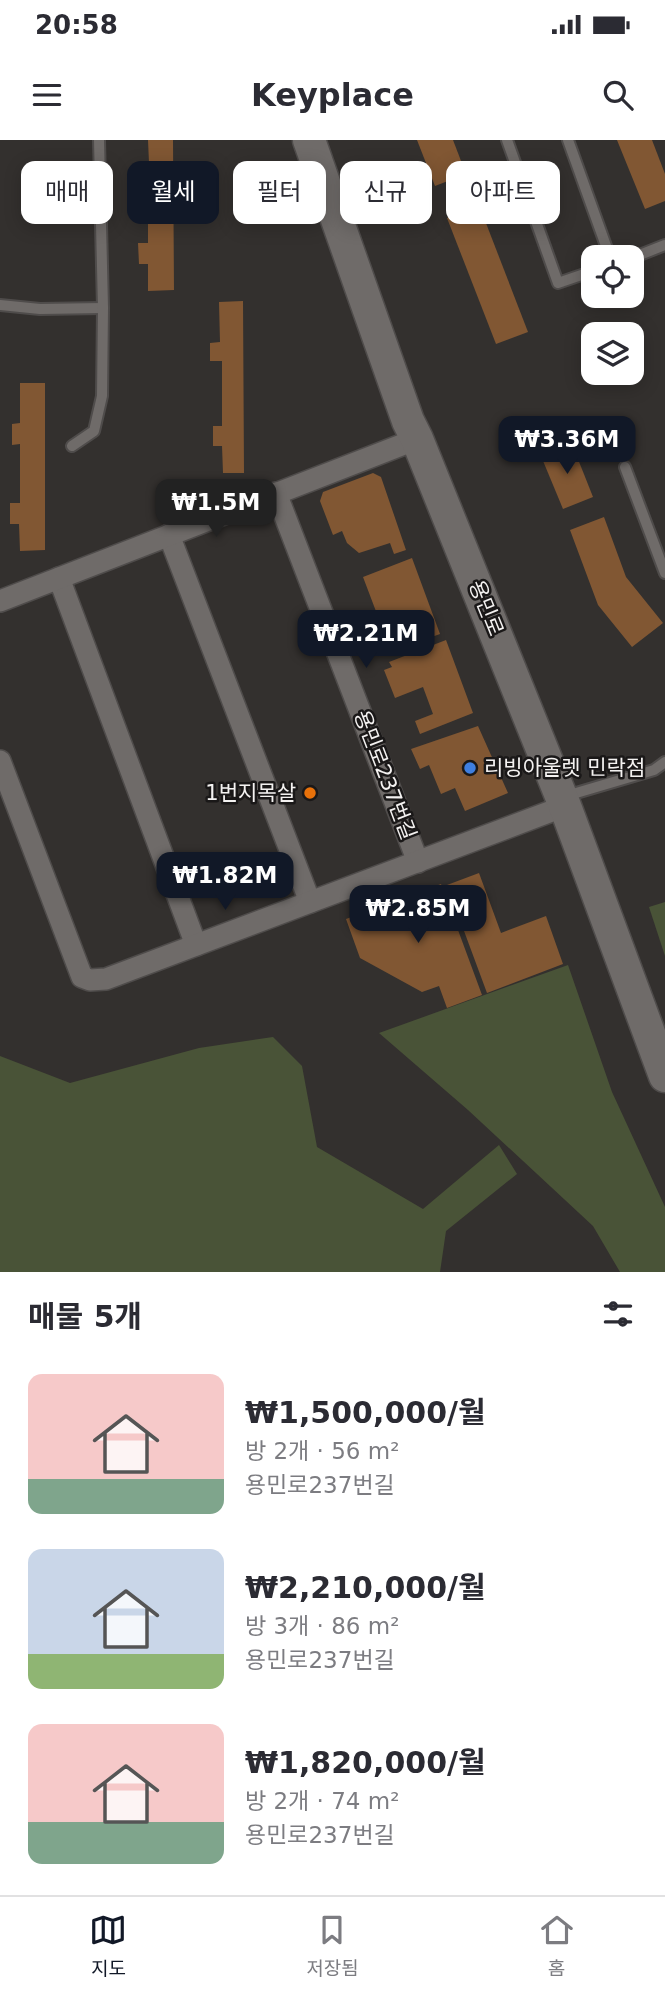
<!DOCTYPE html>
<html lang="ko">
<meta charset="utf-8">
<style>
:root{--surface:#fff;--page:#f7f7f7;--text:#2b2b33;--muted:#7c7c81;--line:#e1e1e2;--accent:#111827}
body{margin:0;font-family:"DejaVu Sans","Noto Sans KR",sans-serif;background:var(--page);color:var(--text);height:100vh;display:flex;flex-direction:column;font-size:26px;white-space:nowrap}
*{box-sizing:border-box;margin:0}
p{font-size:23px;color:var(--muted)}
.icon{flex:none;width:38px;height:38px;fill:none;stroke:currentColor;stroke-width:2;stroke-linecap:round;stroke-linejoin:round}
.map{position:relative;height:1132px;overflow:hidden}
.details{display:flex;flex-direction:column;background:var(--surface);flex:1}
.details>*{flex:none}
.hud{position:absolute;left:21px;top:21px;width:623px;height:63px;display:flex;gap:14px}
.fabs{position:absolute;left:581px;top:105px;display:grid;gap:14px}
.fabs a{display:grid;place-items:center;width:63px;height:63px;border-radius:14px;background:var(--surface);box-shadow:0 4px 18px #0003;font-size:35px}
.price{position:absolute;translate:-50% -60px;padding:0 16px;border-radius:14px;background:var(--accent);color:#fff;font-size:23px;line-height:46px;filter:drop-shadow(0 2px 4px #0008)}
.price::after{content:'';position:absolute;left:50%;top:42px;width:21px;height:16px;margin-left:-10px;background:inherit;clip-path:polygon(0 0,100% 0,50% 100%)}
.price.active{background:#222;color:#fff}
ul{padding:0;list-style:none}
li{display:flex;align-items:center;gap:21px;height:175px;padding:0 28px}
li span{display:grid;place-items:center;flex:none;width:196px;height:140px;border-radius:14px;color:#555}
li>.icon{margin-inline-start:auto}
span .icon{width:84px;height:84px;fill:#fffc;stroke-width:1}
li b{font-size:30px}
h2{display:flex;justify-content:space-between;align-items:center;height:84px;padding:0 28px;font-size:30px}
.tag{padding:0 24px;border-radius:14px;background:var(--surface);box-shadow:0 4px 18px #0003;font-size:24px;line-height:63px}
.tag.active{background:var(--accent);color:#fff}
.status{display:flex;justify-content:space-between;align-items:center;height:49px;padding:0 35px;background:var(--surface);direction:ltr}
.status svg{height:19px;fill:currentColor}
header{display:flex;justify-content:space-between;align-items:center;height:91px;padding:0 28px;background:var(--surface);font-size:32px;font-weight:700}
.tabs{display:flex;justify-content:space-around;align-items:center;height:98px;border-top:2px solid var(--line);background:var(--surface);font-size:19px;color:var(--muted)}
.tabs a{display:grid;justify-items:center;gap:4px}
.tabs .active{color:var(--accent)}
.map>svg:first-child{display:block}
.green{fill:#495337}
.building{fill:#815733}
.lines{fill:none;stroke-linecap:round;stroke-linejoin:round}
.lane-casing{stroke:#4f4c4b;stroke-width:14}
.street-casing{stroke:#4f4c4b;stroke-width:24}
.secondary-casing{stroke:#4f4c4b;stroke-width:35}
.lane{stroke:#6f6b69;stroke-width:10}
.street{stroke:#6f6b69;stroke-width:21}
.secondary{stroke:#6f6b69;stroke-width:32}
.shop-dot{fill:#3f7fe0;stroke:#1a1818;stroke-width:2.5}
.food-dot{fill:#e8710a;stroke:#1a1818;stroke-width:2.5}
.labels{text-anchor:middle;stroke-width:5;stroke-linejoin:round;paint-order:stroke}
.street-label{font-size:21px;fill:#f4f2f1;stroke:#1a1818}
.poi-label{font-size:21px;fill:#f4f2f1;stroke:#1a1818;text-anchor:start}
</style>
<div class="status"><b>20:58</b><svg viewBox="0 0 49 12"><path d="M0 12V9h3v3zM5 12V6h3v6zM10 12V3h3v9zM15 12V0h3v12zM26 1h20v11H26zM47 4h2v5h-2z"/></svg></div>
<header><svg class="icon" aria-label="menu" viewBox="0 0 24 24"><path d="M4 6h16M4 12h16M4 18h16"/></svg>Keyplace<svg class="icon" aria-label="search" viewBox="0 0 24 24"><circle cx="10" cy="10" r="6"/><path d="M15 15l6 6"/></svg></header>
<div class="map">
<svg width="665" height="1132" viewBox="0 0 665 1132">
<rect width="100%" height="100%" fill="#33302e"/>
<g class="green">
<path d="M 665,762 L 665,816 L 649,767 Z"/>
<path d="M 568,825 L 612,952 L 665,1067 L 665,1132 L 620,1132 L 593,1086 L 468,970 L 379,893 Z"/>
<path d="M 273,897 L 302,926 L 317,1007 L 423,1069 L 499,1005 L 517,1034 L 446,1091 L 440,1132 L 0,1132 L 0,916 L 70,943 L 199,908 Z"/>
</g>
<g class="building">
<path d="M 148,0 L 173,0 L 174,150 L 148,151 L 148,124 L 139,124 L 138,103 L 148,103 L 148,44 L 140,44 L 140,23 L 149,23 Z"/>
<path d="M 417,0 L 453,0 L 466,34 L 435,46 Z"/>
<path d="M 617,0 L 652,0 L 665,34 L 665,61 L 645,69 Z"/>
<path d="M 479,65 L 528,192 L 496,204 L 447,78 Z"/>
<path d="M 243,161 L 244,333 L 223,333 L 222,306 L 213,306 L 213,286 L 222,286 L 222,221 L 210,221 L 210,203 L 220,202 L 219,162 Z"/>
<path d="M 20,243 L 45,243 L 45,410 L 20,411 L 19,384 L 10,384 L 10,363 L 20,363 L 20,304 L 12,305 L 12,284 L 20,283 Z"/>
<path d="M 572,304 L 593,357 L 563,369 L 541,316 Z"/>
<path d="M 373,333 L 381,337 L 406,410 L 394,414 L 390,403 L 359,413 L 347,403 L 342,391 L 333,395 L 320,361 L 323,352 Z"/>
<path d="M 604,377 L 626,437 L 663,483 L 632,507 L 598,465 L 570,390 Z"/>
<path d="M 412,418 L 440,494 L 390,512 L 377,478 L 382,476 L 381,473 L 377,474 L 363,437 Z"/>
<path d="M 446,500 L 473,573 L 420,594 L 415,581 L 433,574 L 423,547 L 395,558 L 384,530 L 392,527 L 389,522 Z"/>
<path d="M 478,586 L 508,653 L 465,671 L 455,648 L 441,654 L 429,625 L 420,629 L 411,609 Z"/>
<path d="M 479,733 L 501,793 L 546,776 L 563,824 L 487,853 L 447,745 Z"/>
<path d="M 441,744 L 482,855 L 447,868 L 439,846 L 422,852 L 360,818 L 346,779 Z"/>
</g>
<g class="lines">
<g class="lane-casing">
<g id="lane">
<path d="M 507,0 L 558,143 L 593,131"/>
<path d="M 568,0 L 610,117"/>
<path d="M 632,118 L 665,105"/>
<path d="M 0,165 L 40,169 L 103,168"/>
<path d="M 72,306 L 94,291 L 102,256 L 103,168 L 99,0"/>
<path d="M 625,327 L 665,433"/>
<path d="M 566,656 L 654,630 L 665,622"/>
</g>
</g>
<g class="street-casing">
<g id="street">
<path d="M 276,353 L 418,722"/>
<path d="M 169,395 L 310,762"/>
<path d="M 59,438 L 196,805"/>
<path d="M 0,461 L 417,299"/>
<path d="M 0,621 L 82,837 L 90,840 L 106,839 L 565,666"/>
</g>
</g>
<g class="secondary-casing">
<path id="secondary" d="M 309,0 L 408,281 L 417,299 L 565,666 L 665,936"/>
</g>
<use href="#lane" class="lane"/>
<use href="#street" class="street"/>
<use href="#secondary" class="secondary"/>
</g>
<circle class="shop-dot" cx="470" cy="628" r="7"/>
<circle class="food-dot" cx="310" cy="653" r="7"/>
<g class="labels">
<g class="street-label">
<text transform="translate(486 468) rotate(68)" y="7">용민로</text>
<text transform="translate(385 635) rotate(69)" y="7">용민로237번길</text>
</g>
<g class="poi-label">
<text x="484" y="635">리빙아울렛 민락점</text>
<text x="296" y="660" text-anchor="end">1번지목살</text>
</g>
</g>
</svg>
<div class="fabs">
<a><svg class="icon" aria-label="locate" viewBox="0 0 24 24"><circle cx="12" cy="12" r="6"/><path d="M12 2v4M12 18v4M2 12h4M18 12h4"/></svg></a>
<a><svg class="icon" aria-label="layers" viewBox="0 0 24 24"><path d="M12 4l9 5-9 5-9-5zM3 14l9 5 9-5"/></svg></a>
</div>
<b class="price" style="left:567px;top:336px">₩3.36M</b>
<b class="price active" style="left:216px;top:399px">₩1.5M</b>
<b class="price" style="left:366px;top:530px">₩2.21M</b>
<b class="price" style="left:225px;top:772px">₩1.82M</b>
<b class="price" style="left:418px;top:805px">₩2.85M</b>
<div class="hud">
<a class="tag">매매</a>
<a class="tag active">월세</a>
<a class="tag">필터</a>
<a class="tag">신규</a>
<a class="tag">아파트</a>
</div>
</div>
<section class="details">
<h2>매물 5개<svg class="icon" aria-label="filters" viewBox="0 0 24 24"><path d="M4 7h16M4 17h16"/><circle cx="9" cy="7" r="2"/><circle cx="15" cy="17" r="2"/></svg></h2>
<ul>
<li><span style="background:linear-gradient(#f6c9c9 75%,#7fa58c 0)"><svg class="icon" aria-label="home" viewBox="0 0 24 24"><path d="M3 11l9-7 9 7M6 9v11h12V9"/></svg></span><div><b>₩1,500,000/월</b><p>방 2개 · 56 m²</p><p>용민로237번길</p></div></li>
<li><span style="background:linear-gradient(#c9d6e8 75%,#8fb573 0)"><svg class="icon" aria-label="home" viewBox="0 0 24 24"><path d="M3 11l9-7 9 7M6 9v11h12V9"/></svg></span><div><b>₩2,210,000/월</b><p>방 3개 · 86 m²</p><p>용민로237번길</p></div></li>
<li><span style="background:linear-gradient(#f6c9c9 70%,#7fa58c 0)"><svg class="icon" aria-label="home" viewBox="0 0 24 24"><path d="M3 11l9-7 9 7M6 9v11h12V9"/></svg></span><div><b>₩1,820,000/월</b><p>방 2개 · 74 m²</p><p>용민로237번길</p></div></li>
</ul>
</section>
<nav class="tabs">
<a class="active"><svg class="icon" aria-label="map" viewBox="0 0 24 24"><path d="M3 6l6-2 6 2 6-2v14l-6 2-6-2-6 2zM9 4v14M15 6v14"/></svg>지도</a>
<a><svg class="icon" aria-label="saved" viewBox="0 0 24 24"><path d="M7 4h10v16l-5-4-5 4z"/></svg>저장됨</a>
<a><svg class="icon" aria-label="home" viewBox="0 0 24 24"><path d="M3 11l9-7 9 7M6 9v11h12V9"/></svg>홈</a>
</nav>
